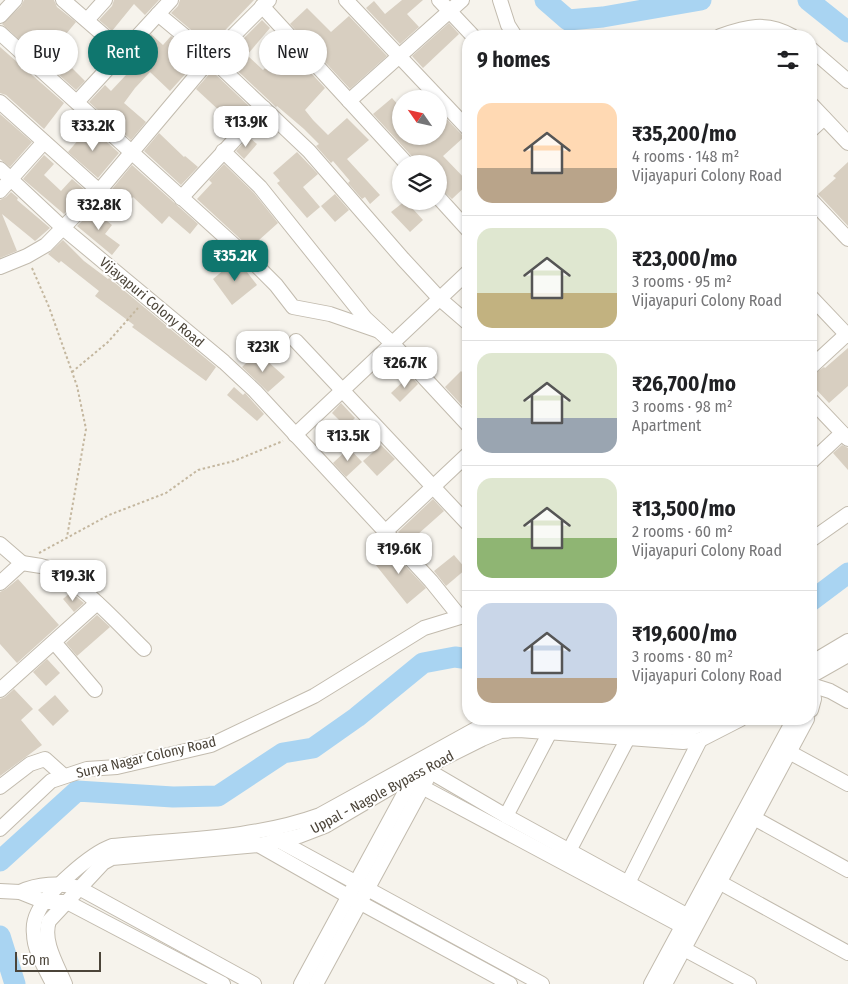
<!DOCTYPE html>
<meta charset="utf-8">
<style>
:root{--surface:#fff;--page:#f2f2f2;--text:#202124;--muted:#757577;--line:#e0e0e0;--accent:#0f766e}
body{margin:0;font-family:"Fira Sans Condensed",sans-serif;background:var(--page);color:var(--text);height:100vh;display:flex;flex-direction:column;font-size:19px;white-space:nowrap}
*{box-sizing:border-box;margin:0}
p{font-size:16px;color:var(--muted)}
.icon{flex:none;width:28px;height:28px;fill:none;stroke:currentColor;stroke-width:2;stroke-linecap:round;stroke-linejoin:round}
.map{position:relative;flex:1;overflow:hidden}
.details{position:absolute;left:462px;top:30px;width:355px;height:695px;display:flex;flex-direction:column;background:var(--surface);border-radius:20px;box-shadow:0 1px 4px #0004}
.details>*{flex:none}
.banner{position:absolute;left:15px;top:30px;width:372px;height:45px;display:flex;gap:10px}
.needle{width:32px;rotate:304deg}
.controls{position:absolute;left:392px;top:90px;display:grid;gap:10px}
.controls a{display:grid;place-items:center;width:55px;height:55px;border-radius:50%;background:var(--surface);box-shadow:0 1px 4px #0004;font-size:25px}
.scale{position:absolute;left:15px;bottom:12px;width:86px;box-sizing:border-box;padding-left:5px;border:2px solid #4b4439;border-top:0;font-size:14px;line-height:18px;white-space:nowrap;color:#4b4439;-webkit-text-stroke:4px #fff;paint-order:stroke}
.price{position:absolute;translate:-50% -42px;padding:0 11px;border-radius:10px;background:#fff;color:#222;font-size:16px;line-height:32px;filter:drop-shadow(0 1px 2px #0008)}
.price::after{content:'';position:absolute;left:50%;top:30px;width:15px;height:11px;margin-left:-8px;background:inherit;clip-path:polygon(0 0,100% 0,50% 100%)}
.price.selected{background:var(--accent);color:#fff}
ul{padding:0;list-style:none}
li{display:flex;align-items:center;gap:15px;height:125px;padding:0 15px}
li+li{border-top:1px solid var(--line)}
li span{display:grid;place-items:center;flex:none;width:140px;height:100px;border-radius:15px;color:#555}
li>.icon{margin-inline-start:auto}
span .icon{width:60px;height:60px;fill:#fffc;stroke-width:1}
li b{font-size:21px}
h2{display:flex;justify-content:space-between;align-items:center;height:60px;padding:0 15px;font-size:21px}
.chip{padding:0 18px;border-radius:22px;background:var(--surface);box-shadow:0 1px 4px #0004;font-size:18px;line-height:45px}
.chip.selected{background:var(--accent);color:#fff}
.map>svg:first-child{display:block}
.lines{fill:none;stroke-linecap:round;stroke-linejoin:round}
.river{stroke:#a9d4f2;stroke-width:21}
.building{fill:#d8cfc1}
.minor-casing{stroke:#c2bbae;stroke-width:16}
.path{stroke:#c4b79f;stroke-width:2;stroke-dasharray:2.5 2.5;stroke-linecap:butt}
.minor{stroke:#fff;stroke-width:14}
.labels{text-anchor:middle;stroke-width:4;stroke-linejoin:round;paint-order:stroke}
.street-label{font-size:14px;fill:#4b4439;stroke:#fff}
</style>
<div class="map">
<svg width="848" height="984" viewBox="0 0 848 984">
<rect width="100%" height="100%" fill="#f6f3ec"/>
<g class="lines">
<g class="river">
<path d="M 545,0 L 568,20 L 603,17 L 701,0"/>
<path d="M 808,0 L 848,32"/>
<path d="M 811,601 L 848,573"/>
<path d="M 0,861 L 77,791 L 173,797 L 218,796 L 283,753 L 313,748 L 357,717 L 423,663 L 455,657 L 469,659"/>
<path d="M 0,936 L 15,984"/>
</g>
</g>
<g class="building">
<path d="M 24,0 L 54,0 L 57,7 L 76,22 L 56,46 L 70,58 L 66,62 L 85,81 L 76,90 L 2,24 L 21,6 Z"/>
<path d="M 114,0 L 159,0 L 145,15 L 134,4 L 112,31 L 99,20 L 112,6 Z"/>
<path d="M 180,0 L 254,0 L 210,46 L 171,13 L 178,6 Z"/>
<path d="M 402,0 L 423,0 L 407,14 L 419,27 L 400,44 L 366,8 L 374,1 L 385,14 Z"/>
<path d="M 307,8 L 331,32 L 349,16 L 387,56 L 350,89 L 290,24 Z"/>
<path d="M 262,20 L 270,28 L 247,55 L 263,70 L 287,47 L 325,88 L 305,110 L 313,120 L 328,135 L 347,118 L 369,140 L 347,159 L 380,195 L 370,204 L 365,197 L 362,199 L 348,183 L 350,181 L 333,161 L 331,163 L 316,146 L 319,144 L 304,129 L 277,106 L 276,107 L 224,58 Z"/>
<path d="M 449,23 L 459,34 L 423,68 L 412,56 Z"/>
<path d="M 151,34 L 163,45 L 171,36 L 199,59 L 170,91 L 150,72 L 135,88 L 124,103 L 146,122 L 131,140 L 89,102 L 105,85 L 111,91 L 126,75 L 119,69 Z"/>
<path d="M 0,47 L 64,103 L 44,129 L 6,95 L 0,93 Z"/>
<path d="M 212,71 L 252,109 L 236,126 L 196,89 Z"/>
<path d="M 392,98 L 401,108 L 401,136 L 439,136 L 439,111 L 464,137 L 443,156 L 469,183 L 452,199 L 439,187 L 439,164 L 419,164 L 373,114 Z"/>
<path d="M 0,114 L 32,142 L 10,167 L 0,159 Z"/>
<path d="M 88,125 L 119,153 L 98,178 L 68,152 L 79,139 L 77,137 Z"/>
<path d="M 159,133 L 184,157 L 185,156 L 198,167 L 181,185 L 144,151 Z"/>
<path d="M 249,137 L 257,144 L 244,159 L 236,151 Z"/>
<path d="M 297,152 L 318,174 L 303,187 L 320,207 L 307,218 L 277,183 L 280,181 L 273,173 Z"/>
<path d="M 44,155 L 54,164 L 44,175 L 61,191 L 72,179 L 86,191 L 64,214 L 23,179 Z"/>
<path d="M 848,162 L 848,226 L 818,194 L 836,178 L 833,176 Z"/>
<path d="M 224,164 L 254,193 L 278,223 L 250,248 L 197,199 L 212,183 L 209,180 Z"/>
<path d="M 132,165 L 198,224 L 190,234 L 169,216 L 162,224 L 133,197 L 123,208 L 108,194 Z"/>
<path d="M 11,192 L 18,198 L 17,200 L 50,228 L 35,241 L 2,214 L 17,251 L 0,258 L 0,200 L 6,197 Z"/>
<path d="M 335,194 L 349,210 L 335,222 L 321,206 Z"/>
<path d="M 405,201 L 422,201 L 413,209 L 423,220 L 410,232 L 391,212 Z"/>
<path d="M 93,210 L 112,225 L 105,234 L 120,245 L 112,255 L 77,226 Z"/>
<path d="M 63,240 L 84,261 L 108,279 L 109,278 L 216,367 L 206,381 L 132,327 L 134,325 L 95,296 L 99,291 L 61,261 L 59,263 L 48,254 Z"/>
<path d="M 237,259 L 257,285 L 232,305 L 213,279 Z"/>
<path d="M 848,348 L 848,386 L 829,403 L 811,384 L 811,376 L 824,367 L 825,368 Z"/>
<path d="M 254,355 L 260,362 L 264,358 L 285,377 L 268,392 L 242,367 Z"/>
<path d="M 461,371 L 469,379 L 469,413 L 445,387 Z"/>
<path d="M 410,375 L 418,384 L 400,402 L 391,393 Z"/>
<path d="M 234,387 L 243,395 L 245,393 L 264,414 L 257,421 L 227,395 Z"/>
<path d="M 341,403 L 355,418 L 346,427 L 332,413 Z"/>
<path d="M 381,445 L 395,459 L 377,476 L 363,461 Z"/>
<path d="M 842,445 L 848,448 L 848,470 L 833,453 Z"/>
<path d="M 349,448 L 362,462 L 346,477 L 333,463 Z"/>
<path d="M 433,499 L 444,511 L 408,543 L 398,532 Z"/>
<path d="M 382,541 L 426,588 L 407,604 L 375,564 L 384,556 L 376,547 Z"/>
<path d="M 454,555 L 466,569 L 446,586 L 434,571 Z"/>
<path d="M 18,579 L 59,625 L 17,663 L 0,644 L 0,592 L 6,589 Z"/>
<path d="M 71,592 L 84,603 L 74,612 L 63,599 Z"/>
<path d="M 97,615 L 110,627 L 77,656 L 66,643 Z"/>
<path d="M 47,659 L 60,673 L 46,686 L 33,672 Z"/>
<path d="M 14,689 L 33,709 L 21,720 L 42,745 L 0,776 L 0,699 L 5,697 Z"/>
<path d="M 55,695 L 69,711 L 53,726 L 38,710 Z"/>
</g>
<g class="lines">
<g class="minor-casing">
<g id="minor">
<path d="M 63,0 L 123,52"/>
<path d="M 346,0 L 469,130"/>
<path d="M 439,0 L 473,36"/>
<path d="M 500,0 L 508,25 L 515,36"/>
<path d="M 262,6 L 407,164"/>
<path d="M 158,14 L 211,58 L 309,151 L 403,259 L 440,299 L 469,324"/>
<path d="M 0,16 L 15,0"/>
<path d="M 87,20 L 105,0"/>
<path d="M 0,33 L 256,265 L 276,285 L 293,307 L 330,314 L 379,331"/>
<path d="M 720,36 C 746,27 766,21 792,36"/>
<path d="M 811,49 L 848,81"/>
<path d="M 349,101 L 462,0"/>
<path d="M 0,102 L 99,191"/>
<path d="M 77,102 L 171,0"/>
<path d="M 811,104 L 848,143"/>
<path d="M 811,130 L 824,118"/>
<path d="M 223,151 L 260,187 L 365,318 L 392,343 L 469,426"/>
<path d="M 0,169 L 63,228 L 224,362 L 255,391 L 431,581 L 460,617"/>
<path d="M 0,191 L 44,142"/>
<path d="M 181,198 L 264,108"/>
<path d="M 439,198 L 469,231"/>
<path d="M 811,200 L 848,239"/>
<path d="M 0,267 L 27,256 L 46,245 L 99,191 L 211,58 L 269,0"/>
<path d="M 811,297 L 848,336"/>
<path d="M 296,341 L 469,525"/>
<path d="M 811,367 L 848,333"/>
<path d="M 811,400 L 848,439"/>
<path d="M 295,435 L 469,271"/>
<path d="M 811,462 L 842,433"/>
<path d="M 385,532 L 469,453"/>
<path d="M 811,540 L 848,514"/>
<path d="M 0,544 L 22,563 L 0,583"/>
<path d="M 22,563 C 28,564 35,565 41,566 C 76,575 118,624 144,649"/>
<path d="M 54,642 L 95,690"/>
<path d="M 811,663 L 848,641"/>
<path d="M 811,676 L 848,655"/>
<path d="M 811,685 L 830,691 L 848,701"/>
<path d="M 0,690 L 97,603"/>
<path d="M 811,710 L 814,699 L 812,686"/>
<path d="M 545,719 L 689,729 L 717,719"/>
<path d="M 789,752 L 848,784"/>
<path d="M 424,768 L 506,816 L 688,916"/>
<path d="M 407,779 L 682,926"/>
<path d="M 0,787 L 30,764 L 45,759 L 64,776"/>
<path d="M 506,816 L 550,732"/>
<path d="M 754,818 L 848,870"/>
<path d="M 0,829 L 51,781 L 87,769 L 117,767 L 211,745 L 314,696 L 424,628 L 460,617 L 469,616"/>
<path d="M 276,839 L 542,984"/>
<path d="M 255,843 L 348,896 L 510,984"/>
<path d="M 569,851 L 628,738"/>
<path d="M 719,882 L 848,953"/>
<path d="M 628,883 L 700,740"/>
<path d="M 0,891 L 20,892 L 45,902 L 67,902 L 223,984"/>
<path d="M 20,892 C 37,884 60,882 79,888 L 254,984"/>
<path d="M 684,949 L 749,984"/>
<path d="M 53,984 C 46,969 34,951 34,934 C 33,927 35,918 38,912 C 48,891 90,854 112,846 C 181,839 254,839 320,815 L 485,724 L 498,719"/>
<path d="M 65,984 C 57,965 42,941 49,921 L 103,863 L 112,858 L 259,845 L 299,836 L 325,826 L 424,768 L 482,739 L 501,731 L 519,730 L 683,742 L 700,740 L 741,719"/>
<path d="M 301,984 L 411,781"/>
<path d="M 316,984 L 427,779"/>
<path d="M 651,984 L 794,719"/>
<path d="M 665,984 L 807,719"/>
</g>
</g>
<g class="path">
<path d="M 32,268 L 49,307 L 77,386 L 86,429 L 67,537"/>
<path d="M 72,372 L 108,342 L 138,308"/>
<path d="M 39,553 L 109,515 L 166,493 L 198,470 L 234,461 L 283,441"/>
</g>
<use href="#minor" class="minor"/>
</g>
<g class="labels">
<g class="street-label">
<text transform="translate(152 302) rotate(40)" y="5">Vijayapuri Colony Road</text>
<text transform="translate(146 757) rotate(-13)" y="5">Surya Nagar Colony Road</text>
<text transform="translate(382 792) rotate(-28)" y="5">Uppal - Nagole Bypass Road</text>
</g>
</g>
</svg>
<div class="controls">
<a><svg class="needle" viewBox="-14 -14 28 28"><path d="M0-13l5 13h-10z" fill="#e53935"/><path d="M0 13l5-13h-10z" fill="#757577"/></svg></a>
<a><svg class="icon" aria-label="layers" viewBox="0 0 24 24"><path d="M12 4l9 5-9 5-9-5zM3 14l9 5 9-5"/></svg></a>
</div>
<div class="scale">50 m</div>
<b class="price" style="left:246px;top:148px">₹13.9K</b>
<b class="price" style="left:93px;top:152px">₹33.2K</b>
<b class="price" style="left:99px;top:231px">₹32.8K</b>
<b class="price selected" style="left:235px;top:282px">₹35.2K</b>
<b class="price" style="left:263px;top:373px">₹23K</b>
<b class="price" style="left:405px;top:389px">₹26.7K</b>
<b class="price" style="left:348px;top:462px">₹13.5K</b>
<b class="price" style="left:399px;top:575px">₹19.6K</b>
<b class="price" style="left:73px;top:602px">₹19.3K</b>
<div class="banner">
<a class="chip">Buy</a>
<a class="chip selected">Rent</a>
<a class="chip">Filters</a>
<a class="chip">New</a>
</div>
<section class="details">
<h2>9 homes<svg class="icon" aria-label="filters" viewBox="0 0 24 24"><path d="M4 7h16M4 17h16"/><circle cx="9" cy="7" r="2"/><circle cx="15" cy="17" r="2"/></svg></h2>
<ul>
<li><span style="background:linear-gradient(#ffd9b3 65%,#b9a48a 0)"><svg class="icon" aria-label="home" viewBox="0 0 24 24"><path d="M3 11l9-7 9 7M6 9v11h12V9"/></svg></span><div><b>₹35,200/mo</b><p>4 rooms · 148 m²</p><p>Vijayapuri Colony Road</p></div></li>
<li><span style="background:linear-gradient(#dfe7d0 65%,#c2b280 0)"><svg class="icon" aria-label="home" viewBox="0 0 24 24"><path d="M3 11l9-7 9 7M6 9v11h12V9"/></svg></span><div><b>₹23,000/mo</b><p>3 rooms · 95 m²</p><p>Vijayapuri Colony Road</p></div></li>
<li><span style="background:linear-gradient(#dfe7d0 65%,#9aa5b1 0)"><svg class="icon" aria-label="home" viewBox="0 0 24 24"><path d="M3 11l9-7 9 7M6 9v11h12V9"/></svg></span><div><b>₹26,700/mo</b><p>3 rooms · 98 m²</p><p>Apartment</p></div></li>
<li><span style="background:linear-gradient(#dfe7d0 60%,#8fb573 0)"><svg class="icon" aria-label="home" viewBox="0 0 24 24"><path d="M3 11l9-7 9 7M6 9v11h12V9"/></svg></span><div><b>₹13,500/mo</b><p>2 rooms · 60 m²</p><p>Vijayapuri Colony Road</p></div></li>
<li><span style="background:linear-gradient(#c9d6e8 75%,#b9a48a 0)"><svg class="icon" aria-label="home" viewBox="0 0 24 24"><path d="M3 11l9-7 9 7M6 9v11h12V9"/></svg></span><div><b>₹19,600/mo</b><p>3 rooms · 80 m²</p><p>Vijayapuri Colony Road</p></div></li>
</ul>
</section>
</div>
